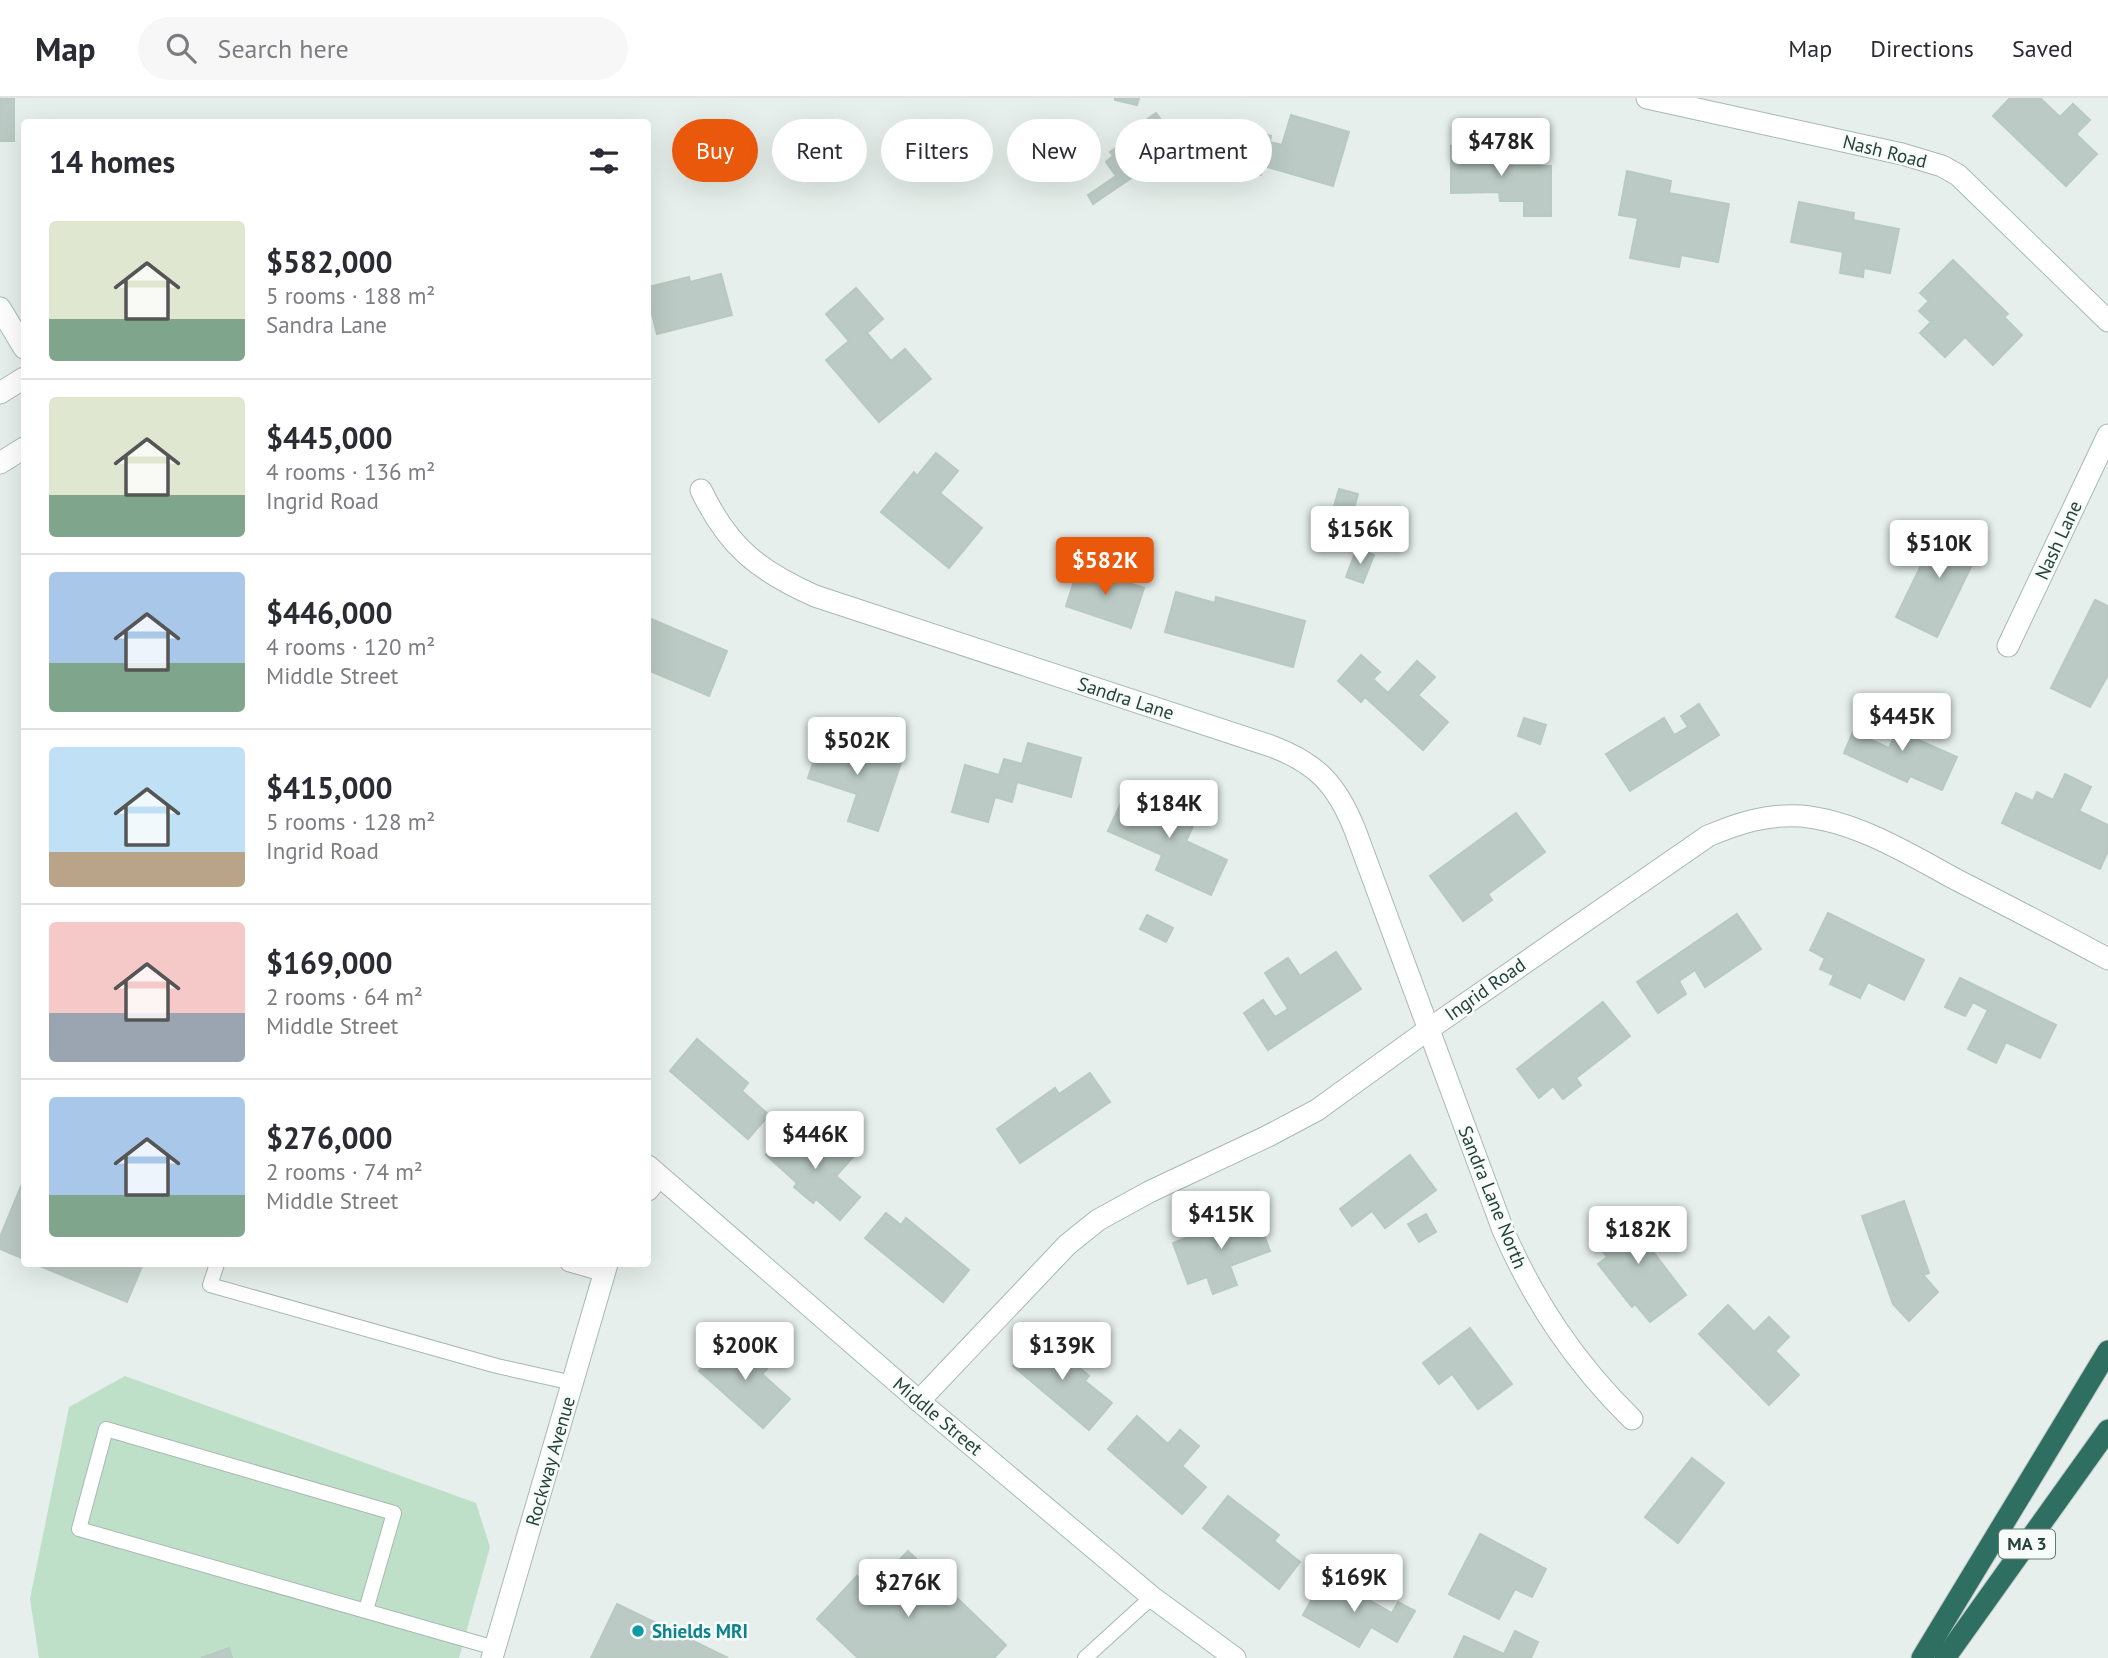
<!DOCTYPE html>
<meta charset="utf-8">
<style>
:root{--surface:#fff;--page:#f7f7f7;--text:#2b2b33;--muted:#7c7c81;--line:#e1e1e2;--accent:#ea580c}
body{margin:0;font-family:"PT Sans",sans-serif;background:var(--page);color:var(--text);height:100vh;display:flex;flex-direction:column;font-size:26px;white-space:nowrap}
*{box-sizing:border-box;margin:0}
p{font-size:23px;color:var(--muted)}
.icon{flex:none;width:38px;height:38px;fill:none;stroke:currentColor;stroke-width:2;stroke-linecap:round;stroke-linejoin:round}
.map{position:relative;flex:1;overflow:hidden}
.panel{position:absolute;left:21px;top:21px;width:630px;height:1148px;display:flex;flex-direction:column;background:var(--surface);border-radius:7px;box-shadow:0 7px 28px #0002}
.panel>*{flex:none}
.guide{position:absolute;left:672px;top:21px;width:665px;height:63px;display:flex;gap:14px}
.price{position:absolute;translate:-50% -60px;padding:0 16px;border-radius:7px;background:#fff;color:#222;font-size:23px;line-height:46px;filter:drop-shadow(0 2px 4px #0008)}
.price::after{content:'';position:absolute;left:50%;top:42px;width:21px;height:16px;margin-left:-10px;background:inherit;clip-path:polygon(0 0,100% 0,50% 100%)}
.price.selected{background:var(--accent);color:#fff}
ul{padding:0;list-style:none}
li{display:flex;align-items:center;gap:21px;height:175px;padding:0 28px}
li+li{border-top:2px solid var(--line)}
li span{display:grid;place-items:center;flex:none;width:196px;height:140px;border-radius:7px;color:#555}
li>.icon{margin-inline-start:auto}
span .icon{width:84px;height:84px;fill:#fffc;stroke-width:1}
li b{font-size:30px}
h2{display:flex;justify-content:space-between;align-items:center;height:84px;padding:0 28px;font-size:30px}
.tag{padding:0 24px;border-radius:32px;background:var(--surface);box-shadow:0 7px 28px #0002;font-size:24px;line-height:63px}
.tag.selected{background:var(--accent);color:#fff}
header{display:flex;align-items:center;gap:42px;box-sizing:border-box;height:98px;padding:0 35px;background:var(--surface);border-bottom:2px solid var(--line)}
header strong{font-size:33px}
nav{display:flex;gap:38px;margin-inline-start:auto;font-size:24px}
.search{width:490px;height:63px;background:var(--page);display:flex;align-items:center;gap:18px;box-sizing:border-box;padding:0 24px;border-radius:38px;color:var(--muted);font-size:26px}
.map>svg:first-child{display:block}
.green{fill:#bfe0c8}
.building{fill:#bbcac4;stroke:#b8c9c2;stroke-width:2}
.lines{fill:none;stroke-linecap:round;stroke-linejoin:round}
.service-casing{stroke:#a8b8b2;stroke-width:16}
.minor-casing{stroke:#a8b8b2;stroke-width:23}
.secondary-casing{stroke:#a4bbb3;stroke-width:23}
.motorway-casing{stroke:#c2cac8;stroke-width:23}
.service{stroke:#fff;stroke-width:14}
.minor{stroke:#fff;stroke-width:21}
.secondary{stroke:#fff;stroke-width:21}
.motorway{stroke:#2f6f62;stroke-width:21}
.culture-dot{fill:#0f9aa8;stroke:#f7fbf9;stroke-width:2.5}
.labels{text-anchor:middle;stroke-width:5;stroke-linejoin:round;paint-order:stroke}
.shield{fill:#f7fbf9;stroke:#637a73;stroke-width:2}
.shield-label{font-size:18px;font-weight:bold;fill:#24423a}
.street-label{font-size:19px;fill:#24423a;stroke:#f7fbf9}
.culture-label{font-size:19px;font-weight:bold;fill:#0d838f;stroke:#f7fbf9;text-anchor:start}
</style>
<header>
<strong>Map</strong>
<div class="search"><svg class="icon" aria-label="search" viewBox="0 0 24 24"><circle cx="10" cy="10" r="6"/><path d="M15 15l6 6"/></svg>Search here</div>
<nav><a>Map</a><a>Directions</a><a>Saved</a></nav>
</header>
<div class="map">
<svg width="2108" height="1560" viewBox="0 0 2108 1560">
<rect width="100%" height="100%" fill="#e6efeb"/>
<path class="green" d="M 125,1278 L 476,1405 L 490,1449 L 459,1560 L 39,1560 L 30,1501 L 69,1309 Z"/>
<g class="building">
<rect x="0" y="0" width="14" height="43"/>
<path d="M 1115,0 L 1139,0 L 1137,7 L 1115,2 Z"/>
<path d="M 2010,0 L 2040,0 L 2060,19 L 2073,6 L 2090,22 L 2076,36 L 2097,56 L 2066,88 L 1993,18 Z"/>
<path d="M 1156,15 L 1171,35 L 1140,56 L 1149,68 L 1093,106 L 1088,97 L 1116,78 L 1106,64 L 1113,58 L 1110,54 L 1130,40 L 1127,35 Z"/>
<path d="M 1291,17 L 1349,34 L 1333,88 L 1264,68 L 1261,77 L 1239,71 L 1251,31 L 1271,38 L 1270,44 L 1282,47 Z"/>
<path d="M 1451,48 L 1505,48 L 1506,68 L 1551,68 L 1551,118 L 1524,118 L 1524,103 L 1500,103 L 1499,94 L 1451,95 Z"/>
<path d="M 1627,73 L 1671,83 L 1669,95 L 1729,106 L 1718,164 L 1681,157 L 1679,169 L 1630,160 L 1638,120 L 1619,117 Z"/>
<path d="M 1799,104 L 1854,115 L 1853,122 L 1899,131 L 1890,175 L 1864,170 L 1863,179 L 1840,175 L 1843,154 L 1791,144 Z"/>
<path d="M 1953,162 L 2008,216 L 2004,219 L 2022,237 L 1993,267 L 1965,239 L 1945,259 L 1920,235 L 1931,224 L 1919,213 L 1929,203 L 1920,195 Z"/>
<path d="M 721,176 L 732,217 L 657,236 L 648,200 L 648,189 L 689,179 L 690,184 Z"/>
<path d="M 856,190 L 883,221 L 867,235 L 891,263 L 905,251 L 931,281 L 879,324 L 826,262 L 849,243 L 826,216 Z"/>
<path d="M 936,355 L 958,373 L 940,395 L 982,430 L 949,470 L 881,414 L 914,374 L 917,378 Z"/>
<path d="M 1339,391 L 1358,396 L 1352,418 L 1333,412 Z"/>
<path d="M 1941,426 L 1982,446 L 1937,539 L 1896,519 Z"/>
<path d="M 1357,450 L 1374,457 L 1363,485 L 1346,479 Z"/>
<path d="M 1079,468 L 1144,490 L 1131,530 L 1066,508 Z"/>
<path d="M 1176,494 L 1215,505 L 1216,499 L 1305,523 L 1293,569 L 1165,534 Z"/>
<path d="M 2095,502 L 2108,508 L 2108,577 L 2090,609 L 2051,590 Z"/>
<path d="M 651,521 L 727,553 L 709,598 L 648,572 L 648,529 Z"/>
<path d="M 1361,557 L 1380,574 L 1373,581 L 1388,595 L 1417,563 L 1435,579 L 1418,597 L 1448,624 L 1423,652 L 1365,599 L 1361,604 L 1338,583 Z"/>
<path d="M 1699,606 L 1719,637 L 1630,693 L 1606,656 L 1664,620 L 1674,637 L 1688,629 L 1681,618 Z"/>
<path d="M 1907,612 L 1926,620 L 1916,641 L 1957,659 L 1942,692 L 1910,678 L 1907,684 L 1844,655 L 1859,620 L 1877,628 L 1871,642 L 1889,650 Z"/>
<path d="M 1524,620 L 1546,627 L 1540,646 L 1518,638 Z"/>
<path d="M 823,635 L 902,662 L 878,733 L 848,723 L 857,696 L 808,680 Z"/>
<path d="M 1028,645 L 1081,660 L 1071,699 L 1017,684 L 1012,704 L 995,699 L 988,724 L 952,714 L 965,667 L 999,677 L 1004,661 L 1022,666 Z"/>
<path d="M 2065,676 L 2091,689 L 2079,713 L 2108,727 L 2108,753 L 2100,771 L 2002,725 L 2016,695 L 2033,703 L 2037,694 L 2053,702 Z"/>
<path d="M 1126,694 L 1167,713 L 1174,699 L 1201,711 L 1186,743 L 1227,762 L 1211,797 L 1156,772 L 1162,757 L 1108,733 Z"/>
<path d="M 1516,715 L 1545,754 L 1488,796 L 1492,802 L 1463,823 L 1430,778 Z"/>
<path d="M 1828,815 L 1924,862 L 1904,902 L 1868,884 L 1860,900 L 1830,886 L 1834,877 L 1820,871 L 1825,860 L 1810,852 Z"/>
<path d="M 1737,816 L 1761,851 L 1705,889 L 1695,872 L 1679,883 L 1686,896 L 1658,915 L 1637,884 Z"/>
<path d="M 1147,817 L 1173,830 L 1166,844 L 1140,831 Z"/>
<path d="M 1336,854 L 1361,891 L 1268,952 L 1244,915 L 1263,902 L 1275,919 L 1288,911 L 1265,875 L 1288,860 L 1300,878 Z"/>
<path d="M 1960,880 L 2056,927 L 2040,960 L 2006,944 L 1996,965 L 1968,951 L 1988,912 L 1973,904 L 1965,918 L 1945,909 Z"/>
<path d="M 1603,904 L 1630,938 L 1576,980 L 1581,987 L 1563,1001 L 1553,988 L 1539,1000 L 1517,971 Z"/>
<path d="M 697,941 L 748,985 L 742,993 L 769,1017 L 748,1041 L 670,973 Z"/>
<path d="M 1090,975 L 1110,1004 L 1020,1065 L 997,1031 L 1055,990 L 1059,996 Z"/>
<path d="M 792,1028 L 824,1056 L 835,1043 L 853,1059 L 836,1078 L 860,1099 L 840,1122 L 816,1101 L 813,1105 L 794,1089 L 797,1085 L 766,1057 Z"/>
<path d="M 1410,1057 L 1436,1092 L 1385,1130 L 1372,1113 L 1352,1128 L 1340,1111 Z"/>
<path d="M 24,1081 L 24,1161 L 0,1151 L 0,1139 Z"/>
<path d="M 1904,1103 L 1929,1175 L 1923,1177 L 1938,1194 L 1909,1223 L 1893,1206 L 1862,1118 Z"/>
<path d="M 1255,1113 L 1270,1153 L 1230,1168 L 1237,1187 L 1213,1196 L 1207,1179 L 1188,1186 L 1173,1145 Z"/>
<path d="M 886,1115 L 901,1127 L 906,1120 L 969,1172 L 943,1204 L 865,1140 Z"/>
<path d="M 1626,1115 L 1635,1127 L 1648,1117 L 1662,1136 L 1648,1147 L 1686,1197 L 1650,1224 L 1635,1206 L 1632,1209 L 1598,1166 L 1607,1159 L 1593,1141 Z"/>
<path d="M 1426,1116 L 1436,1134 L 1419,1144 L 1408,1126 Z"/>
<path d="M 35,1166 L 143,1166 L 127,1204 Z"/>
<path d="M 1728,1207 L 1754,1234 L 1769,1219 L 1789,1239 L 1775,1253 L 1799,1277 L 1769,1307 L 1699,1236 Z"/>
<path d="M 1470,1230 L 1512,1286 L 1478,1311 L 1452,1276 L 1439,1286 L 1423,1265 Z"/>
<path d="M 1040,1236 L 1089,1278 L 1085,1283 L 1112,1305 L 1089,1332 L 1013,1268 Z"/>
<path d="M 730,1238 L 767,1271 L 762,1276 L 790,1301 L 763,1330 L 699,1273 Z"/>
<path d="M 1137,1318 L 1168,1346 L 1180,1332 L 1199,1348 L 1182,1368 L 1206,1389 L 1182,1416 L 1108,1351 Z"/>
<path d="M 1692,1360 L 1724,1385 L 1678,1445 L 1645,1419 Z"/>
<path d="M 1228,1398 L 1279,1437 L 1274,1443 L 1300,1464 L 1279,1491 L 1203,1430 Z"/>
<path d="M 1480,1436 L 1546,1471 L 1532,1499 L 1515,1491 L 1499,1521 L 1449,1496 Z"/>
<path d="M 908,1453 L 1006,1547 L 994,1560 L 858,1560 L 817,1521 L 857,1478 L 871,1492 Z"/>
<path d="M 1325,1477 L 1392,1515 L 1398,1504 L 1415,1513 L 1397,1544 L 1371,1529 L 1359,1549 L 1303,1517 Z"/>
<path d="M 617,1506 L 728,1560 L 591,1560 Z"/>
<path d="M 1515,1533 L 1538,1544 L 1531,1560 L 1454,1560 L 1464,1538 L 1504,1556 Z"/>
<path d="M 229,1550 L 232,1560 L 201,1560 Z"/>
</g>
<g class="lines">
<g class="service-casing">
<g id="service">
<path d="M 217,1166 L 210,1187 L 497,1268 L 573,1285"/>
<path d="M 568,1166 L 603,1176"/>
<path d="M 366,1512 L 394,1415 L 106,1331 L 79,1431 L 495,1550"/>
<path d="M 1085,1560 L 1152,1499"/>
</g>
</g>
<g class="minor-casing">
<g id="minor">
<path d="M 1647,0 L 1902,56 L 1942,68 L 1958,77 L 2108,223"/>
<path d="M 0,295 L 24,280"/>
<path d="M 0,365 L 24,350"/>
<path d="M 701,392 C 728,449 759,473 815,498 L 1271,648 C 1317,665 1337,687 1355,732 L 1503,1132 C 1535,1205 1575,1265 1632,1321"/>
<path d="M 2008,548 L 2108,337"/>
<path d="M 648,1092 L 659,1078"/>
<path d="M 919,1303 L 1067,1147 L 1098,1122 L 1149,1094 L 1268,1038 L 1317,1012 L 1429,931 L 1708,738 C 1739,725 1766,716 1801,718 C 1856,723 1909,756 1957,782 C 2008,808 2058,834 2108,861"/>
<path d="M 492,1560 L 607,1166"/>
</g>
</g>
<g class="secondary-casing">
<g id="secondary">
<path d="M 0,210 L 24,250"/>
<path d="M 648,1068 L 919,1303 L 1152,1499 L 1235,1560"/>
</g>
</g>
<g class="motorway-casing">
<g id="motorway">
<path d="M 1922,1560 L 2108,1253"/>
<path d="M 1945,1560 L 2108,1332"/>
</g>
</g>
<use href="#service" class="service"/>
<use href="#minor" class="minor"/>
<use href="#secondary" class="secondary"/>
<use href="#motorway" class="motorway"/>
</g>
<circle class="culture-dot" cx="638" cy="1533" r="7"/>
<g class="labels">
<rect class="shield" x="1999" y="1431.5" width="56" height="29" rx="5"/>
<g class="shield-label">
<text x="2027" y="1452">MA 3</text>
</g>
<g class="street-label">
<text transform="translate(1885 53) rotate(14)" y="7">Nash Road</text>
<text transform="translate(2058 442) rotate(-65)" y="7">Nash Lane</text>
<text transform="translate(1126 600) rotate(18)" y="7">Sandra Lane</text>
<text transform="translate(1485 891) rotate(-35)" y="7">Ingrid Road</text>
<text transform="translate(1493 1099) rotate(68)" y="7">Sandra Lane North</text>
<text transform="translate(938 1318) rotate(40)" y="7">Middle Street</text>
<text transform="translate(550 1363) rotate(-74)" y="7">Rockway Avenue</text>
</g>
<g class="culture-label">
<text x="652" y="1540">Shields MRI</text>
</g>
</g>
</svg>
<b class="price" style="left:1501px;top:80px">$478K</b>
<b class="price" style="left:1360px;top:468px">$156K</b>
<b class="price" style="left:1939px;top:482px">$510K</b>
<b class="price selected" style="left:1105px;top:499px">$582K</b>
<b class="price" style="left:1902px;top:655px">$445K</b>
<b class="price" style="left:857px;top:679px">$502K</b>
<b class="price" style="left:1169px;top:742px">$184K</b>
<b class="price" style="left:815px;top:1073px">$446K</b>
<b class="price" style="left:1221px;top:1153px">$415K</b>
<b class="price" style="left:1638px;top:1168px">$182K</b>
<b class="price" style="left:745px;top:1284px">$200K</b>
<b class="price" style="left:1062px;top:1284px">$139K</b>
<b class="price" style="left:1354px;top:1516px">$169K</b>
<b class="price" style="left:908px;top:1521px">$276K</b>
<div class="guide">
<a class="tag selected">Buy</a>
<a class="tag">Rent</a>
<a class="tag">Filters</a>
<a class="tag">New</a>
<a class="tag">Apartment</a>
</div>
<section class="panel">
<h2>14 homes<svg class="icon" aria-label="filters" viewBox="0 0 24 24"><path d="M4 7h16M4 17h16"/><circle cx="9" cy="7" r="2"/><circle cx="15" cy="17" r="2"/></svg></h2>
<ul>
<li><span style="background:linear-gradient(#dfe7d0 70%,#7fa58c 0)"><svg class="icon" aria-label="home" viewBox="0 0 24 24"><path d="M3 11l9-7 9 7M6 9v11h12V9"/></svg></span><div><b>$582,000</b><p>5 rooms · 188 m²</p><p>Sandra Lane</p></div></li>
<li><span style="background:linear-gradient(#dfe7d0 70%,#7fa58c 0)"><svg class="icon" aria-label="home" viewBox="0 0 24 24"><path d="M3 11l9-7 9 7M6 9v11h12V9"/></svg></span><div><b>$445,000</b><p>4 rooms · 136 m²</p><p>Ingrid Road</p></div></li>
<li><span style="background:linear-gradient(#a9c7e8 65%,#7fa58c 0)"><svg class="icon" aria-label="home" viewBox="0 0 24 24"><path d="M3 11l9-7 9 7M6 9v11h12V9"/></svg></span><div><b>$446,000</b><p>4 rooms · 120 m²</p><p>Middle Street</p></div></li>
<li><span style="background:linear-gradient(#bfe0f5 75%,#b9a48a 0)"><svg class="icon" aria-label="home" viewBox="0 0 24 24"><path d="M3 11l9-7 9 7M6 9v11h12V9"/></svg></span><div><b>$415,000</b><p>5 rooms · 128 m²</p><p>Ingrid Road</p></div></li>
<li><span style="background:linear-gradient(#f6c9c9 65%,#9aa5b1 0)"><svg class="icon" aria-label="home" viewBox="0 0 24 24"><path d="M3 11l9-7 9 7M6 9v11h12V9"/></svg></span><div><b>$169,000</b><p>2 rooms · 64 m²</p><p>Middle Street</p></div></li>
<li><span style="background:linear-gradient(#a9c7e8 70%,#7fa58c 0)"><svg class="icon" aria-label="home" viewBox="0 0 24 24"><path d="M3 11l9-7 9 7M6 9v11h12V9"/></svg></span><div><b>$276,000</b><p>2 rooms · 74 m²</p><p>Middle Street</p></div></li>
</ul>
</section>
</div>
